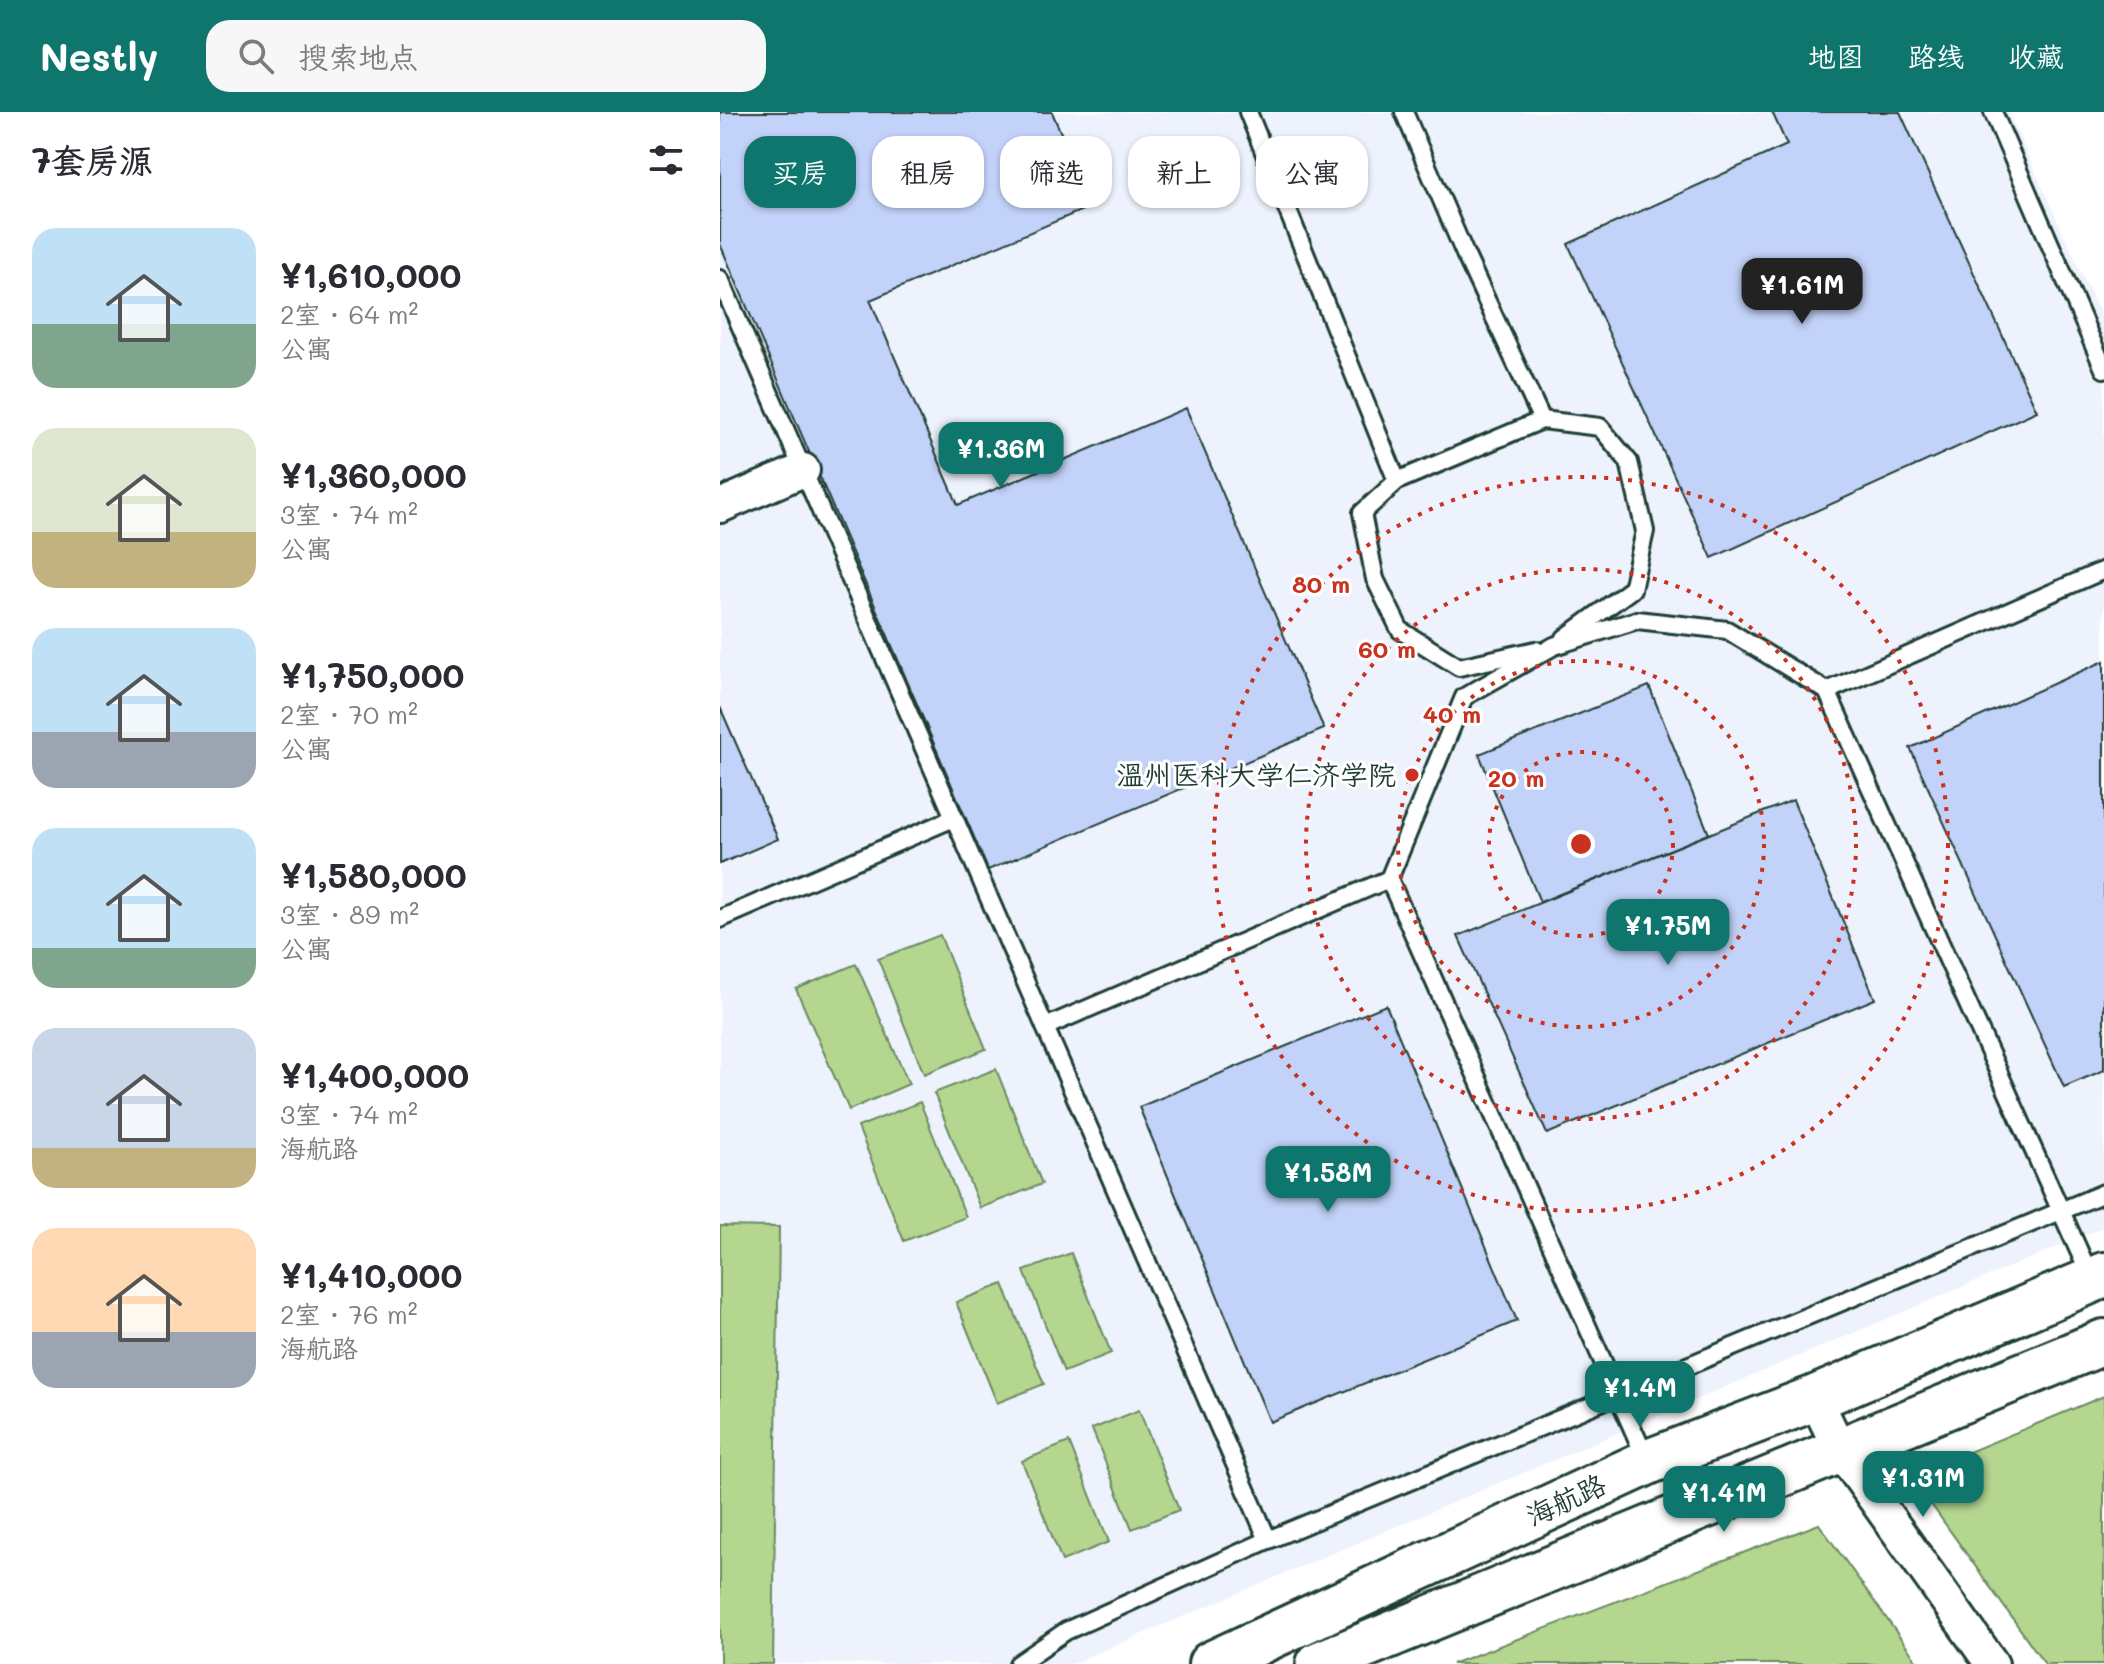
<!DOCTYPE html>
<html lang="zh">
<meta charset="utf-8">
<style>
:root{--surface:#fff;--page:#f7f7f7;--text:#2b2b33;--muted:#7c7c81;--accent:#0f766e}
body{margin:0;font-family:Mali,"LXGW WenKai TC",sans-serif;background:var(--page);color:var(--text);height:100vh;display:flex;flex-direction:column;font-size:30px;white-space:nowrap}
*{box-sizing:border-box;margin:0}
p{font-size:26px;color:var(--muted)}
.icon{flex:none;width:44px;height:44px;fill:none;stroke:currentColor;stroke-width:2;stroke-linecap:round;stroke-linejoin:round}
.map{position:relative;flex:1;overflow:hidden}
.drawer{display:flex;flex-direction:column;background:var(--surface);width:720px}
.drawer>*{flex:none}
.guide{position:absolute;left:24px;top:24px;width:760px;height:72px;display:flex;gap:16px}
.price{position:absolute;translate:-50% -68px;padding:0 18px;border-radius:16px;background:var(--accent);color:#fff;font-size:26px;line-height:52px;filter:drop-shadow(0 2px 4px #0008)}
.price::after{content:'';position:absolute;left:50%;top:48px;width:24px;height:18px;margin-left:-12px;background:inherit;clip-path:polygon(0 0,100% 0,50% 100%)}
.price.on{background:#222;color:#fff}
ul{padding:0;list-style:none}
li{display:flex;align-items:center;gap:24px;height:200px;padding:0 32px}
li span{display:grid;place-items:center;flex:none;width:224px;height:160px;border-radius:24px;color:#555}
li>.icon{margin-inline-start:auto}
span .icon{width:96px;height:96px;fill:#fffc;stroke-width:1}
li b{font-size:34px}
h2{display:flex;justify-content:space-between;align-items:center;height:96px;padding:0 32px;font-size:34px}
.pill{padding:0 28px;border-radius:24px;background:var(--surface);box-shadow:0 2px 6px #0004;font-size:28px;line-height:72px}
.pill.on{background:var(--accent);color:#fff}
header{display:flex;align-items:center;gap:48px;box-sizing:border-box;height:112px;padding:0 40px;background:var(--accent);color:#fff}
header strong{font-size:38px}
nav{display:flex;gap:44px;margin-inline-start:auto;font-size:28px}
.search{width:560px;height:72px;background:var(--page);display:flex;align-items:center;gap:20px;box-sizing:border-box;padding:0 28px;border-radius:24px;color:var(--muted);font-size:30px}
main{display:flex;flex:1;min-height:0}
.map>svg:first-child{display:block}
.built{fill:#edf2fd}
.green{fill:#b4d68f;stroke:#6a8a62;stroke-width:2}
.building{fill:#c2d2f8;stroke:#1f3d34;stroke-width:2}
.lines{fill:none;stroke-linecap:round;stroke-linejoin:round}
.lane-casing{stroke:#1f3d34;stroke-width:22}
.street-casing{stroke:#1f3d34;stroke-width:38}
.secondary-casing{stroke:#1f3d34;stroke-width:50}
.lane{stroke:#fff;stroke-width:16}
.street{stroke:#fff;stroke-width:32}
.secondary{stroke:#fff;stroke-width:44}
.ring{fill:none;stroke:#c8321e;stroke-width:4;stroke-dasharray:4 8}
.poi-dot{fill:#c8321e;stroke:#fff;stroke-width:3}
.labels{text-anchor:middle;stroke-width:6;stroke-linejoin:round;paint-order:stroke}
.poi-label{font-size:28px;fill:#1f3d34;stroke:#fff;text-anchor:end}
.street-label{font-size:28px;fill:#1f3d34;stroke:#fff}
.centre{fill:#c8321e;stroke:#fff;stroke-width:4}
.ring-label{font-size:24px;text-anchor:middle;font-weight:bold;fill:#c8321e;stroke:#fff;stroke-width:6;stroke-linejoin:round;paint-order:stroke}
</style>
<header>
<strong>Nestly</strong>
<div class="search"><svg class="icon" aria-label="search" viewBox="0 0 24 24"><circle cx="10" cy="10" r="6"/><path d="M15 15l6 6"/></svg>搜索地点</div>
<nav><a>地图</a><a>路线</a><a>收藏</a></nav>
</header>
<main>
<section class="drawer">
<h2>7套房源<svg class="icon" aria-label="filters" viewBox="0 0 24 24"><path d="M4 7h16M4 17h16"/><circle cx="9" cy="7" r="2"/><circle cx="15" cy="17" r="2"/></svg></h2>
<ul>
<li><span style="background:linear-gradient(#bfe0f5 60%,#7fa58c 0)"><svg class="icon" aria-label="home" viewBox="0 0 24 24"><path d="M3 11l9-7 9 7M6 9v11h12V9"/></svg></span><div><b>¥1,610,000</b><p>2室 · 64 m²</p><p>公寓</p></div></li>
<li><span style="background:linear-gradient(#dfe7d0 65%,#c2b280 0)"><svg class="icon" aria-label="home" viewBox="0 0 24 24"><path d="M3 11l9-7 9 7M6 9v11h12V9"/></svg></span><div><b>¥1,360,000</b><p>3室 · 74 m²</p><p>公寓</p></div></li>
<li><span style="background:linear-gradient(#bfe0f5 65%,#9aa5b1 0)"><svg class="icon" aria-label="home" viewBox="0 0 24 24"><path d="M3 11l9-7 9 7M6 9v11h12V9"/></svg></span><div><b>¥1,750,000</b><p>2室 · 70 m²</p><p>公寓</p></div></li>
<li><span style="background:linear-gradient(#bfe0f5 75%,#7fa58c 0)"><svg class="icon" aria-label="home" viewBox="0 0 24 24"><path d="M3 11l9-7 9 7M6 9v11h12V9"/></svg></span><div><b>¥1,580,000</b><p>3室 · 89 m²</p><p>公寓</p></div></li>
<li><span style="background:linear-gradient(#c9d6e8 75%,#c2b280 0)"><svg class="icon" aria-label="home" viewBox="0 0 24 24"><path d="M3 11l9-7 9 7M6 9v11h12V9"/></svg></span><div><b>¥1,400,000</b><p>3室 · 74 m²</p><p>海航路</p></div></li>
<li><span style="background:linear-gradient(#ffd9b3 65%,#9aa5b1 0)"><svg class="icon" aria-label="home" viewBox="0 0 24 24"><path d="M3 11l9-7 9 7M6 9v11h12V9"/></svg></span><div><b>¥1,410,000</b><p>2室 · 76 m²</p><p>海航路</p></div></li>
</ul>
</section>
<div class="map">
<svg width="1384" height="1552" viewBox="0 0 1384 1552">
<rect width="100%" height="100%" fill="#fff"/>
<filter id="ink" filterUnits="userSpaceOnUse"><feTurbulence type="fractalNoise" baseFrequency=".0125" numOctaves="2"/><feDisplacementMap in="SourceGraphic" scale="16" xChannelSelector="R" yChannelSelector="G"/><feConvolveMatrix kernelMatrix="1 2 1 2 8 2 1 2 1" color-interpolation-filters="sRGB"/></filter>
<g filter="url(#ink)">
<path class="built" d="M 0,0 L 1288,0 L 1384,210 L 1384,1115 L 351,1552 L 0,1552 Z"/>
<g class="green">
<path d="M 220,823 L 266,937 L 204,962 L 158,847 Z"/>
<path d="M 136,852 L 189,972 L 129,998 L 76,877 Z"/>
<path d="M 276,957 L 322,1072 L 260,1096 L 214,981 Z"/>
<path d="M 200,990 L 246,1105 L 184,1129 L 138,1015 Z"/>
<path d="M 0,1114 L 59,1115 L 53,1552 L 0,1552 Z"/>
<path d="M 351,1141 L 391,1241 L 344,1260 L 304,1159 Z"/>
<path d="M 283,1172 L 324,1272 L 277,1291 L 236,1190 Z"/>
<path d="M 1384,1284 L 1384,1552 L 1325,1552 L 1191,1364 Z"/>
<path d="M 419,1298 L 459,1398 L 412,1417 L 372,1317 Z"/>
<path d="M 349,1330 L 389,1430 L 342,1449 L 302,1349 Z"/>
<path d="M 1099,1412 L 1199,1552 L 732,1552 Z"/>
</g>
<g class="building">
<path d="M 0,0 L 332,0 L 372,94 L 150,188 L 238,393 L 466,296 L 604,617 L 268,758 L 0,132 Z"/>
<path d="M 1052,0 L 1180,0 L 1317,299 L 992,446 L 848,132 L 1067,33 Z"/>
<path d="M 1384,549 L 1384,958 L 1344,975 L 1190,636 Z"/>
<path d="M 929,574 L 989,722 L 820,790 L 759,642 Z"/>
<path d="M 0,595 L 58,727 L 0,752 Z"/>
<path d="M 1073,688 L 1155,887 L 827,1022 L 738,824 Z"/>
<path d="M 666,893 L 797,1209 L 550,1310 L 419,995 Z"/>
</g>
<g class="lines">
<g class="lane-casing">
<g id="lane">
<path d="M 528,0 L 677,369 L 642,401 L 655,467 L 680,518 L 739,555 L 816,538"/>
<path d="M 684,0 L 745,142 L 822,308 L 880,315 L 909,350 L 925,419 L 912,477 L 845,526"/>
<path d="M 1273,0 L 1384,257"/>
<path d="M 0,167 L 548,1428"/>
<path d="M 677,369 L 822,308"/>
<path d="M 1107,579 L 1384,458"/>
<path d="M 0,807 L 234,706"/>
<path d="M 325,915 L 669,767"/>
<path d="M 927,1349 L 669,767 L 744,585 L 834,534 L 917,508 L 1007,518 L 1107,579 L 1372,1168"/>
<path d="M 298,1552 L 346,1519 L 548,1428 L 1384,1081"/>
</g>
</g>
<g class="street-casing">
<g id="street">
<path d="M 0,394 L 83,358"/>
<path d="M 1095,1286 L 1120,1338 L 1272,1552"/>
</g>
</g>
<g class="secondary-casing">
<g id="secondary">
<path d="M 491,1552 L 928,1350 L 1095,1286 L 1384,1163"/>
<path d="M 599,1552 L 1384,1230"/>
</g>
</g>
<use href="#lane" class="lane"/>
<use href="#street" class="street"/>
<use href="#secondary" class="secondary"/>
</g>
</g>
<g class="ring">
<circle cx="861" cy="732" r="92"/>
<circle cx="861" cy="732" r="183"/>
<circle cx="861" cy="732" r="275"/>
<circle cx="861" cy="732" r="367"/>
</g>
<circle class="poi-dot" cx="692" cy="663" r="8"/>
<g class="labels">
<g class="poi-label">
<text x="676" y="673">温州医科大学仁济学院</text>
</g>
<g class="street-label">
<text transform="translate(846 1388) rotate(-25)" y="10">海航路</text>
</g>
</g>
<circle cx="861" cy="732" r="12" class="centre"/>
<g class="ring-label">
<text x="601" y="481">80 m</text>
<text x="667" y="546">60 m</text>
<text x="732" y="611">40 m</text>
<text x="796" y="675">20 m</text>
</g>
</svg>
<b class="price on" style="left:1082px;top:214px">¥1.61M</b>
<b class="price" style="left:281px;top:378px">¥1.36M</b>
<b class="price" style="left:948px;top:855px">¥1.75M</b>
<b class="price" style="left:608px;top:1102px">¥1.58M</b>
<b class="price" style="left:920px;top:1317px">¥1.4M</b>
<b class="price" style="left:1203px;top:1407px">¥1.31M</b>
<b class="price" style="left:1004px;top:1422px">¥1.41M</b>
<div class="guide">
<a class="pill on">买房</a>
<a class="pill">租房</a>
<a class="pill">筛选</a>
<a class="pill">新上</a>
<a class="pill">公寓</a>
</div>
</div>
</main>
